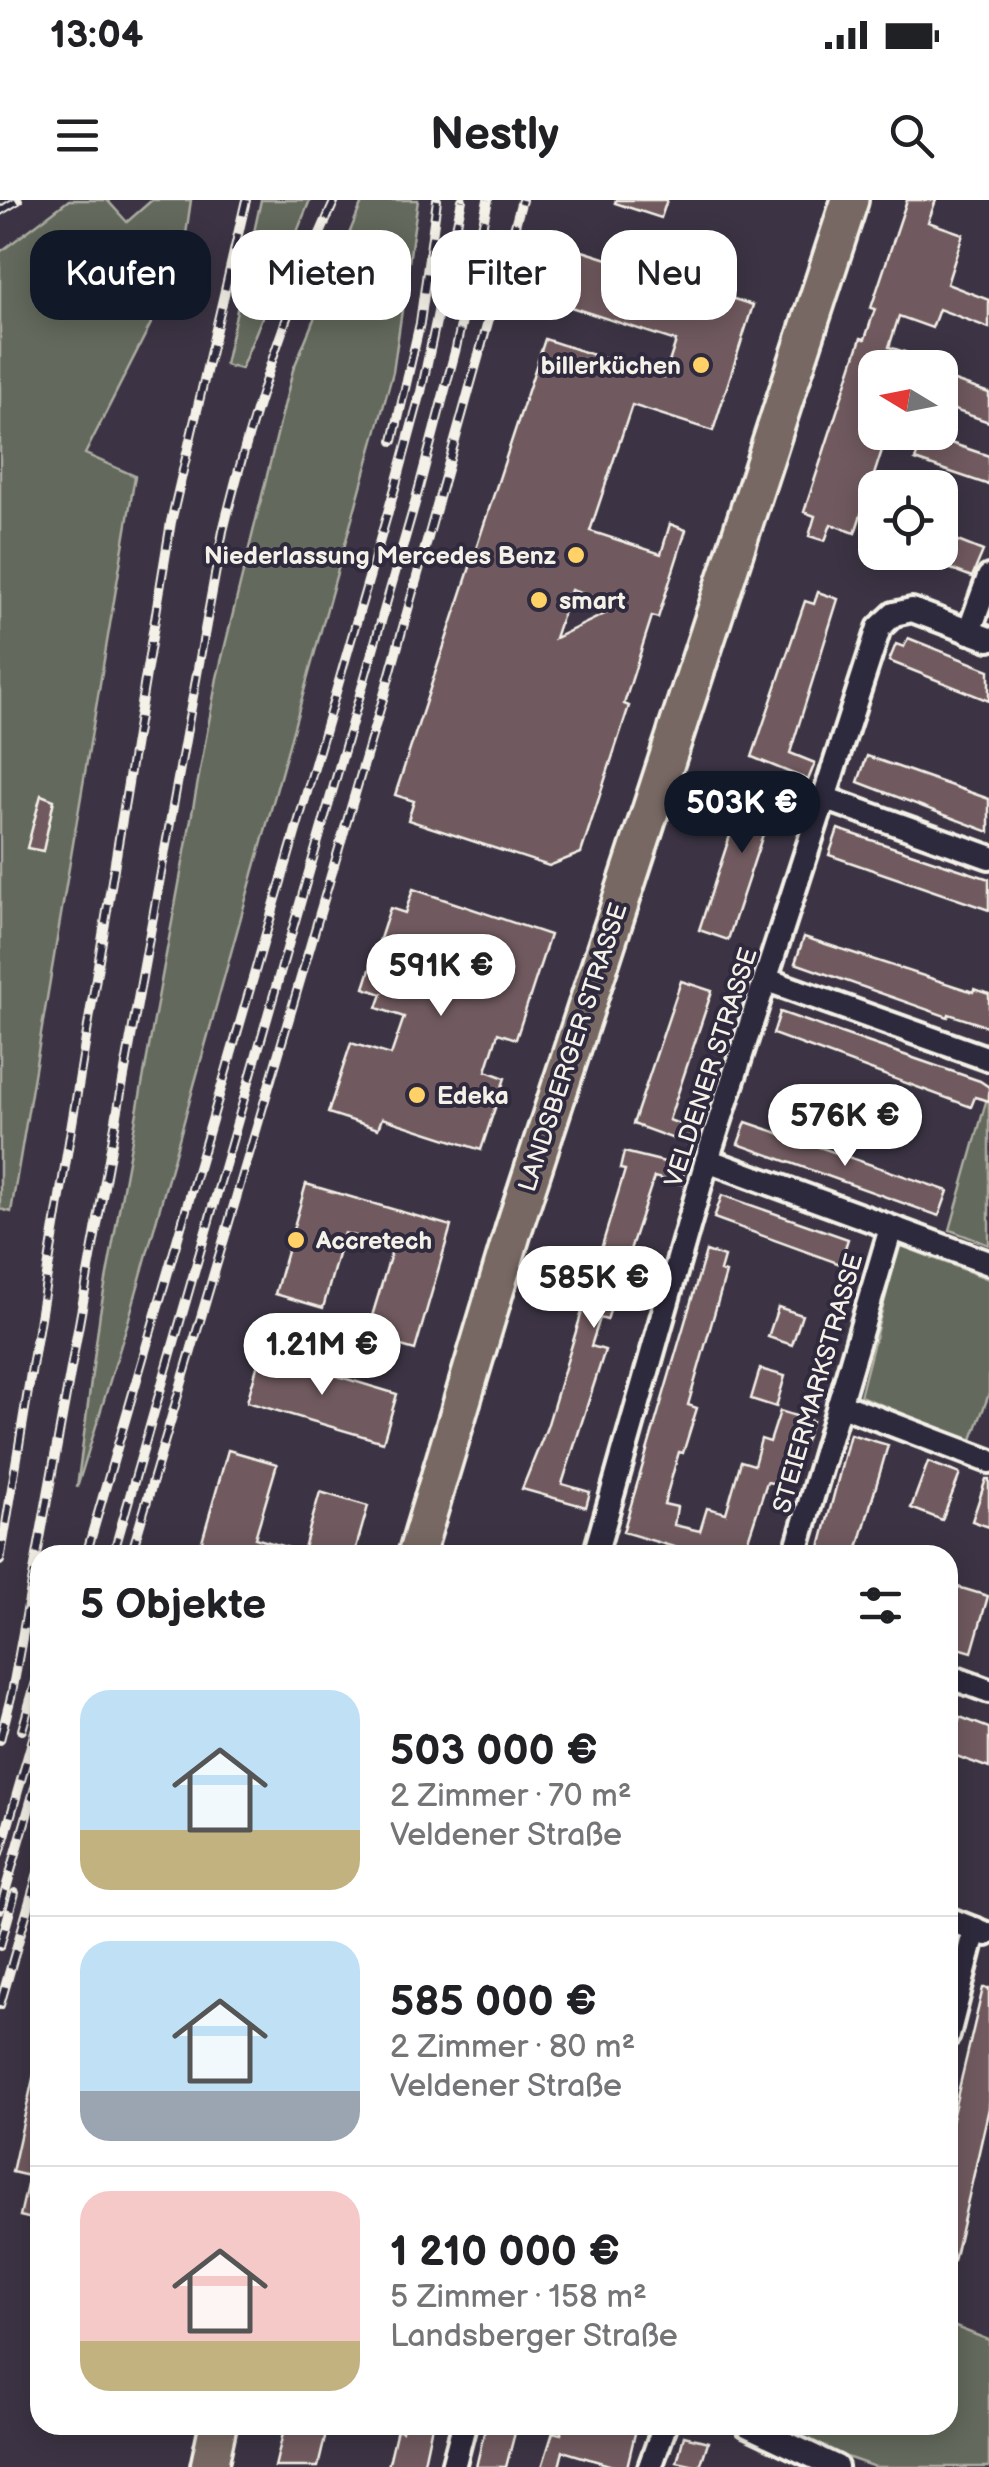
<!DOCTYPE html>
<html lang="de">
<meta charset="utf-8">
<style>
:root{--surface:#fff;--page:#f2f2f2;--text:#202124;--muted:#757577;--line:#e0e0e0;--accent:#111827}
body{margin:0;font-family:"Balsamiq Sans",sans-serif;background:var(--page);color:var(--text);height:100vh;display:flex;flex-direction:column;font-size:38px;white-space:nowrap}
*{box-sizing:border-box;margin:0}
p{font-size:32px;color:var(--muted)}
.icon{flex:none;width:55px;height:55px;fill:none;stroke:currentColor;stroke-width:2;stroke-linecap:round;stroke-linejoin:round}
.map{position:relative;flex:1;overflow:hidden}
.details{position:absolute;left:30px;top:1345px;width:928px;height:890px;display:flex;flex-direction:column;background:var(--surface);border-radius:30px;box-shadow:0 5px 25px #0003}
.details>*{flex:none}
.guide{position:absolute;left:30px;top:30px;width:930px;height:90px;display:flex;gap:20px}
.needle{width:65px;rotate:280deg}
.tools{position:absolute;left:858px;top:150px;display:grid;gap:20px}
.tools a{display:grid;place-items:center;width:100px;height:100px;border-radius:20px;background:var(--surface);box-shadow:0 5px 25px #0003;font-size:50px}
.price{position:absolute;translate:-50% -85px;padding:0 22px;border-radius:35px;background:#fff;color:#222;font-size:32px;line-height:65px;filter:drop-shadow(0 2px 5px #0008)}
.price::after{content:'';position:absolute;left:50%;top:60px;width:30px;height:22px;margin-left:-15px;background:inherit;clip-path:polygon(0 0,100% 0,50% 100%)}
.price.current{background:var(--accent);color:#fff}
ul{padding:0;list-style:none}
li{display:flex;align-items:center;gap:30px;height:250px;padding:0 50px}
li+li{border-top:2px solid var(--line)}
li span{display:grid;place-items:center;flex:none;width:280px;height:200px;border-radius:30px;color:#555}
li>.icon{margin-inline-start:auto}
span .icon{width:120px;height:120px;fill:#fffc;stroke-width:1}
li b{font-size:42px}
h2{display:flex;justify-content:space-between;align-items:center;height:120px;padding:0 50px;font-size:42px}
.tag{padding:0 35px;border-radius:30px;background:var(--surface);box-shadow:0 5px 25px #0003;font-size:35px;line-height:90px}
.tag.current{background:var(--accent);color:#fff}
.status{display:flex;justify-content:space-between;align-items:center;height:70px;padding:0 50px;background:var(--surface);direction:ltr}
.status svg{height:28px;fill:currentColor}
header{display:flex;justify-content:space-between;align-items:center;height:130px;padding:0 50px;background:var(--surface);font-size:45px;font-weight:700}
.map>svg:first-child{display:block}
.green{fill:#63695c;stroke:#acada2;stroke-width:2.5}
.building{fill:#705a5f;stroke:#f4f1e8;stroke-width:2.5;fill-rule:evenodd}
.lines{fill:none;stroke-linecap:round;stroke-linejoin:round}
.street-casing{stroke:#f4f1e8;stroke-width:30}
.primary-casing{stroke:#f4f1e8;stroke-width:42}
.street{stroke:#2f2a3d;stroke-width:22}
.primary{stroke:#776864;stroke-width:35}
.rail-casing{stroke:#f4f1e8;stroke-width:10}
.rail{stroke:#2f2a3d;stroke-width:6;stroke-dasharray:19;stroke-linecap:butt}
.poi-dot{fill:#ffd166;stroke:#2f2a3d;stroke-width:4}
.labels{text-anchor:middle;stroke-width:8;stroke-linejoin:round;paint-order:stroke}
.poi-label{font-size:25px;font-weight:bold;fill:#f4f1e8;stroke:#2f2a3d;text-anchor:start}
.street-label{font-size:25px;fill:#f4f1e8;stroke:#2f2a3d}
</style>
<div class="status"><b>13:04</b><svg viewBox="0 0 49 12"><path d="M0 12V9h3v3zM5 12V6h3v6zM10 12V3h3v9zM15 12V0h3v12zM26 1h20v11H26zM47 4h2v5h-2z"/></svg></div>
<header><svg class="icon" aria-label="menu" viewBox="0 0 24 24"><path d="M4 6h16M4 12h16M4 18h16"/></svg>Nestly<svg class="icon" aria-label="search" viewBox="0 0 24 24"><circle cx="10" cy="10" r="6"/><path d="M15 15l6 6"/></svg></header>
<div class="map">
<svg width="989" height="2267" viewBox="0 0 989 2267">
<rect width="100%" height="100%" fill="#3c3444"/>
<filter id="ink" filterUnits="userSpaceOnUse"><feTurbulence type="fractalNoise" baseFrequency=".01" numOctaves="2"/><feDisplacementMap in="SourceGraphic" scale="20" xChannelSelector="R" yChannelSelector="G"/><feConvolveMatrix kernelMatrix="1 2 1 2 8 2 1 2 1" color-interpolation-filters="sRGB"/></filter>
<g filter="url(#ink)">
<g class="green">
<path d="M 69,0 L 107,0 L 127,22 L 152,0 L 191,0 L 182,62 L 85,254 L 135,276 L 11,1012 L 0,1009 L 0,52 Z"/>
<path d="M 261,0 L 310,0 L 241,169 L 225,165 Z"/>
<path d="M 363,0 L 418,0 L 393,172 L 128,1122 L 77,1288 L 100,1113 L 217,478 L 293,170 Z"/>
<path d="M 989,891 L 989,1045 L 950,1030 Z"/>
<path d="M 899,1045 L 989,1079 L 989,1194 L 971,1242 L 860,1196 Z"/>
<path d="M 948,2124 L 989,2140 L 989,2267 L 875,2267 L 838,2254 L 777,2225 L 948,2225 Z"/>
</g>
<g class="building">
<path d="M 616,0 L 667,0 L 661,18 L 615,3 Z"/>
<path d="M 907,0 L 936,0 L 928,22 L 963,34 L 947,84 L 989,100 L 989,128 L 939,109 L 932,128 L 899,116 L 889,147 L 914,155 L 909,168 L 875,168 L 875,232 L 888,232 L 855,333 L 831,324 L 825,341 L 809,336 L 815,316 L 804,312 L 861,138 L 865,139 L 875,109 L 871,108 Z"/>
<path d="M 573,48 L 753,105 L 713,231 L 632,205 L 590,331 L 661,354 L 670,324 L 686,330 L 658,418 L 652,416 L 624,504 L 629,506 L 581,653 L 549,666 L 408,620 L 414,601 L 395,595 L 545,139 L 664,178 L 676,141 L 555,102 ZM 571,390 L 621,406 L 555,438 Z"/>
<path d="M 940,176 L 989,193 L 989,222 L 940,205 Z"/>
<path d="M 924,234 L 989,256 L 989,285 L 915,260 Z"/>
<path d="M 940,334 L 983,351 L 972,377 L 911,354 L 940,352 Z"/>
<path d="M 818,392 L 838,399 L 790,553 L 815,563 L 808,580 L 752,557 L 805,401 L 814,404 Z"/>
<path d="M 908,438 L 989,470 L 989,501 L 889,461 L 896,444 L 904,447 Z"/>
<path d="M 867,556 L 989,599 L 989,632 L 858,582 Z"/>
<path d="M 742,584 L 802,600 L 798,617 L 771,610 L 728,740 L 699,730 L 741,602 L 737,601 Z"/>
<path d="M 41,595 L 54,600 L 43,651 L 27,648 Z"/>
<path d="M 838,629 L 989,679 L 989,710 L 829,655 Z"/>
<path d="M 413,689 L 550,735 L 516,839 L 498,833 L 486,871 L 505,878 L 481,950 L 382,918 L 378,929 L 328,913 L 351,843 L 391,855 L 404,817 L 377,808 L 382,794 L 364,788 L 390,708 L 405,713 Z"/>
<path d="M 804,737 L 973,792 L 974,789 L 989,794 L 989,827 L 949,814 L 948,817 L 795,763 Z"/>
<path d="M 681,781 L 712,791 L 669,920 L 696,930 L 690,945 L 633,924 Z"/>
<path d="M 780,812 L 980,881 L 989,887 L 989,901 L 975,897 L 971,907 L 773,834 Z"/>
<path d="M 746,922 L 948,991 L 939,1016 L 738,944 Z"/>
<path d="M 624,952 L 685,967 L 681,984 L 654,977 L 607,1120 L 600,1118 L 591,1146 L 605,1150 L 562,1284 L 590,1292 L 586,1307 L 522,1289 L 547,1227 L 625,970 L 620,969 Z"/>
<path d="M 306,984 L 451,1026 L 415,1150 L 366,1136 L 393,1047 L 344,1033 L 323,1108 L 275,1094 Z"/>
<path d="M 722,995 L 848,1039 L 840,1064 L 714,1018 Z"/>
<path d="M 706,1051 L 724,1057 L 720,1071 L 726,1073 L 688,1205 L 697,1208 L 683,1253 L 679,1252 L 664,1304 L 677,1307 L 674,1325 L 700,1331 L 707,1308 L 726,1313 L 741,1261 L 754,1265 L 761,1239 L 770,1242 L 780,1211 L 812,1221 L 803,1247 L 788,1242 L 777,1284 L 767,1282 L 743,1355 L 701,1355 L 623,1332 Z"/>
<path d="M 778,1107 L 802,1115 L 792,1145 L 768,1137 Z"/>
<path d="M 261,1153 L 397,1194 L 383,1242 L 247,1202 Z"/>
<path d="M 760,1169 L 785,1176 L 776,1207 L 751,1199 Z"/>
<path d="M 850,1234 L 888,1245 L 856,1355 L 818,1355 Z"/>
<path d="M 228,1250 L 277,1264 L 255,1338 L 299,1351 L 299,1355 L 198,1355 Z"/>
<path d="M 928,1262 L 960,1274 L 942,1320 L 911,1308 Z"/>
<path d="M 986,1279 L 989,1279 L 989,1327 L 972,1321 Z"/>
<path d="M 320,1292 L 368,1306 L 354,1355 L 302,1355 Z"/>
<path d="M 948,1384 L 988,1396 L 972,1452 L 948,1445 Z"/>
<path d="M 960,1517 L 989,1528 L 989,1568 L 948,1553 Z"/>
<path d="M 983,1788 L 989,1788 L 989,1908 L 954,2061 L 948,2060 L 948,1935 Z"/>
<path d="M 34,1874 L 40,1874 L 40,2021 L 20,2016 L 29,1976 L 12,1972 Z"/>
<path d="M 285,2225 L 328,2225 L 318,2267 L 275,2267 Z"/>
<path d="M 403,2225 L 432,2225 L 423,2267 L 388,2267 L 397,2229 L 402,2231 Z"/>
<path d="M 486,2225 L 517,2225 L 506,2267 L 476,2267 Z"/>
<path d="M 562,2225 L 637,2225 L 627,2267 L 616,2267 L 563,2251 L 559,2267 L 542,2267 L 553,2232 L 561,2234 Z"/>
<path d="M 684,2236 L 708,2242 L 700,2267 L 677,2262 Z"/>
</g>
<g class="lines">
<g class="street-casing">
<g id="street">
<path d="M 969,432 L 989,377"/>
<path d="M 824,598 L 989,657"/>
<path d="M 767,780 L 989,859"/>
<path d="M 707,960 L 989,1063"/>
<path d="M 839,1204 L 989,1261"/>
<path d="M 595,1355 L 707,960 L 879,428 L 894,414 L 912,410 L 989,439"/>
<path d="M 795,1355 L 891,1028"/>
<path d="M 948,1476 L 989,1491"/>
<path d="M 948,1719 L 986,1734"/>
<path d="M 948,1835 L 975,1729"/>
<path d="M 747,2225 L 836,2267"/>
<path d="M 453,2267 L 464,2225"/>
<path d="M 650,2267 L 665,2225"/>
</g>
</g>
<g class="primary-casing">
<g id="primary">
<path d="M 416,1355 L 514,1028 L 850,0"/>
<path d="M 209,2267 L 218,2225"/>
</g>
</g>
<use href="#street" class="street"/>
<use href="#primary" class="primary"/>
<g class="rail-casing">
<g id="rail">
<path d="M 0,11 L 18,0"/>
<path d="M 393,241 L 420,123 L 437,0"/>
<path d="M 86,1355 L 395,288 L 421,192 L 462,0"/>
<path d="M 113,1355 L 415,303 L 456,148 L 488,0"/>
<path d="M 131,1355 L 385,492 L 522,0"/>
<path d="M 0,1361 L 171,322 L 246,0"/>
<path d="M 22,1530 L 40,1468"/>
<path d="M 0,1540 L 12,1493 L 223,331 C 251,217 286,107 335,0"/>
<path d="M 0,1653 L 40,1514"/>
<path d="M 0,1709 L 40,1570"/>
<path d="M 0,1746 L 15,1693"/>
<path d="M 0,1805 L 40,1666"/>
</g>
</g>
<use href="#rail" class="rail"/>
</g>
</g>
<g class="poi-dot">
<circle cx="701" cy="165" r="10"/>
<circle cx="576" cy="355" r="10"/>
<circle cx="539" cy="400" r="10"/>
<circle cx="417" cy="895" r="10"/>
<circle cx="296" cy="1040" r="10"/>
</g>
<g class="labels">
<g class="poi-label">
<text x="681" y="174" text-anchor="end">billerküchen</text>
<text x="556" y="364" text-anchor="end">Niederlassung Mercedes Benz</text>
<text x="559" y="409">smart</text>
<text x="437" y="904">Edeka</text>
<text x="316" y="1049">Accretech</text>
</g>
<g class="street-label">
<text transform="translate(572 847) rotate(-72)" y="9">LANDSBERGER STRASSE</text>
<text transform="translate(710 867) rotate(-72)" y="9">VELDENER STRASSE</text>
<text transform="translate(817 1183) rotate(-74)" y="9">STEIERMARKSTRASSE</text>
</g>
</g>
</svg>
<div class="tools">
<a><svg class="needle" viewBox="-14 -14 28 28"><path d="M0-13l5 13h-10z" fill="#e53935"/><path d="M0 13l5-13h-10z" fill="#757577"/></svg></a>
<a><svg class="icon" aria-label="locate" viewBox="0 0 24 24"><circle cx="12" cy="12" r="6"/><path d="M12 2v4M12 18v4M2 12h4M18 12h4"/></svg></a>
</div>
<b class="price current" style="left:742px;top:656px">503K €</b>
<b class="price" style="left:441px;top:819px">591K €</b>
<b class="price" style="left:845px;top:969px">576K €</b>
<b class="price" style="left:594px;top:1131px">585K €</b>
<b class="price" style="left:322px;top:1198px">1.21M €</b>
<div class="guide">
<a class="tag current">Kaufen</a>
<a class="tag">Mieten</a>
<a class="tag">Filter</a>
<a class="tag">Neu</a>
</div>
<section class="details">
<h2>5 Objekte<svg class="icon" aria-label="filters" viewBox="0 0 24 24"><path d="M4 7h16M4 17h16"/><circle cx="9" cy="7" r="2"/><circle cx="15" cy="17" r="2"/></svg></h2>
<ul>
<li><span style="background:linear-gradient(#bfe0f5 70%,#c2b280 0)"><svg class="icon" aria-label="home" viewBox="0 0 24 24"><path d="M3 11l9-7 9 7M6 9v11h12V9"/></svg></span><div><b>503 000 €</b><p>2 Zimmer · 70 m²</p><p>Veldener Straße</p></div></li>
<li><span style="background:linear-gradient(#bfe0f5 75%,#9aa5b1 0)"><svg class="icon" aria-label="home" viewBox="0 0 24 24"><path d="M3 11l9-7 9 7M6 9v11h12V9"/></svg></span><div><b>585 000 €</b><p>2 Zimmer · 80 m²</p><p>Veldener Straße</p></div></li>
<li><span style="background:linear-gradient(#f6c9c9 75%,#c2b280 0)"><svg class="icon" aria-label="home" viewBox="0 0 24 24"><path d="M3 11l9-7 9 7M6 9v11h12V9"/></svg></span><div><b>1 210 000 €</b><p>5 Zimmer · 158 m²</p><p>Landsberger Straße</p></div></li>
</ul>
</section>
</div>
